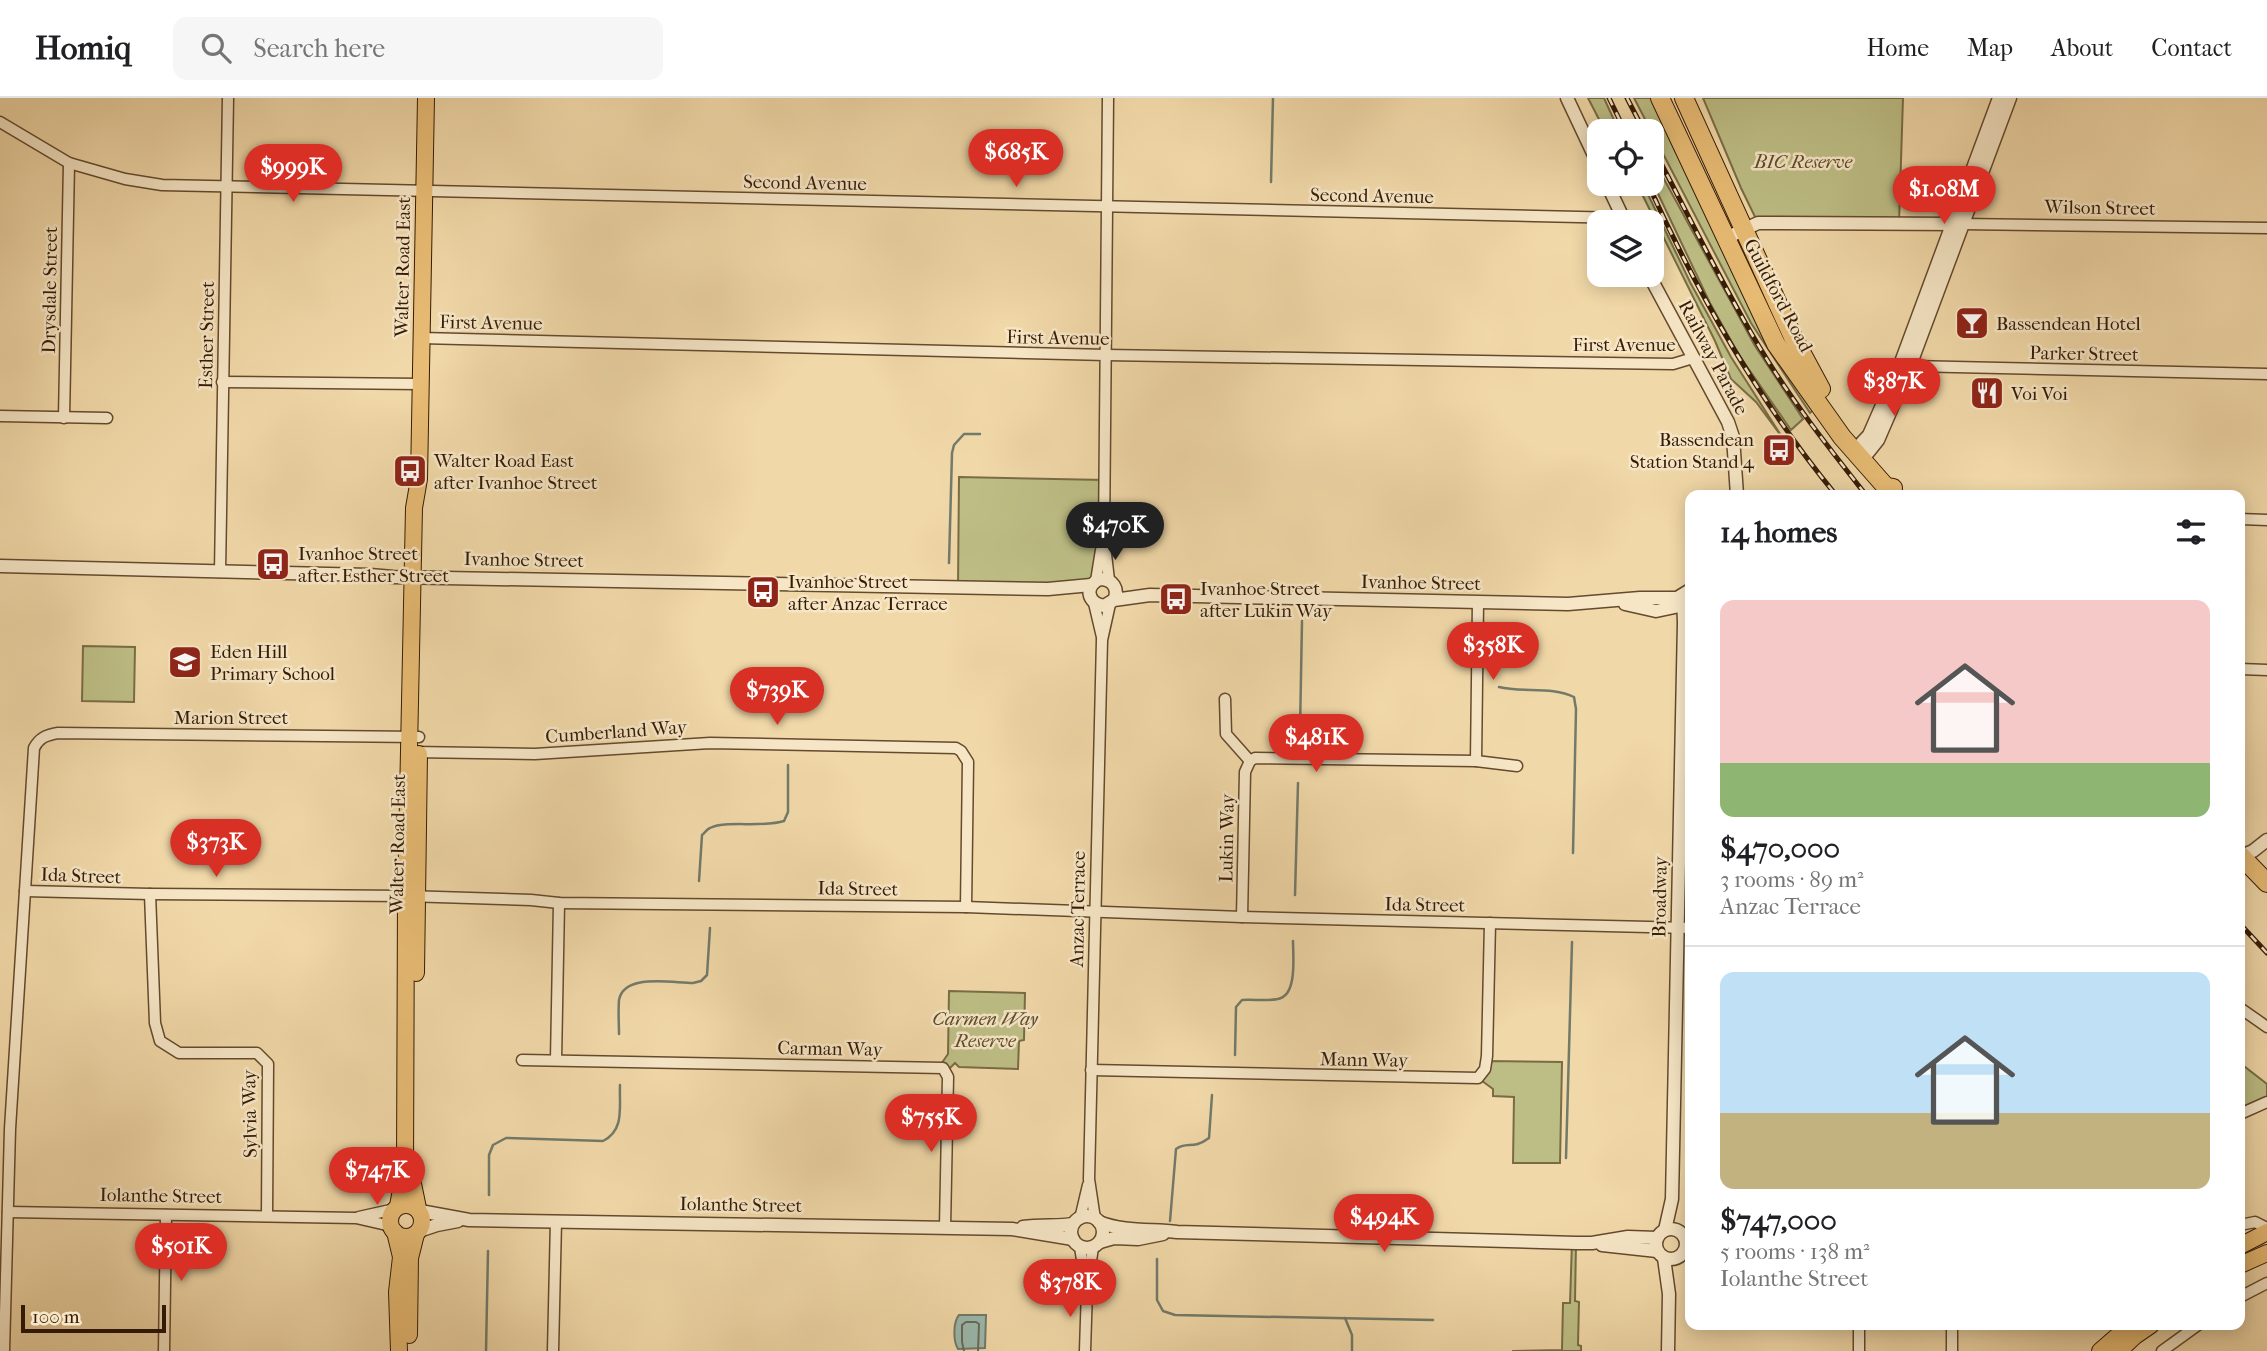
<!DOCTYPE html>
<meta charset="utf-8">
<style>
:root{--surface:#fff;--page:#f6f6f6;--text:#202124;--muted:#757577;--line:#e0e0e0;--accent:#d93025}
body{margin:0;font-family:"IM FELL French Canon",serif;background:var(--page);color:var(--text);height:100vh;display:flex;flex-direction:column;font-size:26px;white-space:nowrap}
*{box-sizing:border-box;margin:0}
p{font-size:23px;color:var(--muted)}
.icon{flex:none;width:38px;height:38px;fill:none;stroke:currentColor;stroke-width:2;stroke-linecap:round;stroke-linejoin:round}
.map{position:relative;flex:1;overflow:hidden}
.side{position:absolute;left:1685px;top:392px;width:560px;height:840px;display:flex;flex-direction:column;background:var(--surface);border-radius:14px;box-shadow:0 4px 18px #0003}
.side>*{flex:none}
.tools{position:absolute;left:1587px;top:21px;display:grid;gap:14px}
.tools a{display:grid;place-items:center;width:77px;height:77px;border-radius:14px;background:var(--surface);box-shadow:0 4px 18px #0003;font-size:35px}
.scale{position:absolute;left:21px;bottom:18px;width:145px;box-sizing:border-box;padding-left:7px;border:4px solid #351b05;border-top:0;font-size:19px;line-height:24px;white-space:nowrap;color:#351b05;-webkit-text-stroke:5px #f6e6c6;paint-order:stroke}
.price{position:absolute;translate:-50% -60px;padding:0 16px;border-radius:24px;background:var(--accent);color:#fff;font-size:23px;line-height:46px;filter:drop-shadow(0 2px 4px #0008)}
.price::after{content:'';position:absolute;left:50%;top:42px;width:21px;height:16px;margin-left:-10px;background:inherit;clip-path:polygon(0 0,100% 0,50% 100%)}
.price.selected{background:#222;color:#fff}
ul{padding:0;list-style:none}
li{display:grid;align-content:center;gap:14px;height:371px;padding:0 35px}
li+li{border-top:2px solid var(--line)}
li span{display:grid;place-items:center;height:217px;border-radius:14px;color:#555}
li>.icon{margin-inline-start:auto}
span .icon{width:126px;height:126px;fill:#fffc;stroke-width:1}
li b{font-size:30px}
h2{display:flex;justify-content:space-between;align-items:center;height:84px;padding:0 35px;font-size:30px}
header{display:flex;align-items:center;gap:42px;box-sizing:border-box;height:98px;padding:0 35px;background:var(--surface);border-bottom:2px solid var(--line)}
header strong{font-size:33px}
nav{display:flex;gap:38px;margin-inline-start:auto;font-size:24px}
.search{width:490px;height:63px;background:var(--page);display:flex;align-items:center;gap:18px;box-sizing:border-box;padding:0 24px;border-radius:14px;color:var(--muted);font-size:26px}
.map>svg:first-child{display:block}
.green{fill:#bdbe85;stroke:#796c45;stroke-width:2}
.water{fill:#9bb9ad;stroke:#727a6a;stroke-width:2}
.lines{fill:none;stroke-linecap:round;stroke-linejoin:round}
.shore{stroke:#686a59;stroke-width:2}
.stream{stroke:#727a6a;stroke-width:2.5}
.minor-casing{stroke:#644a2e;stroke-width:13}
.tertiary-casing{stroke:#644a2e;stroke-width:15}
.primary-casing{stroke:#351b05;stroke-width:18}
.trunk-casing{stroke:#351b05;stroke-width:20}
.minor{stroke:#f6e6c6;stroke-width:10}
.tertiary{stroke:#f6e6c6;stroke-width:12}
.primary{stroke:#e8bc74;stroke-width:16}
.trunk{stroke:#e8bc74;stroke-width:18}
.rail-casing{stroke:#351b05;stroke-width:5}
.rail{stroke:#f6e6c6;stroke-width:2.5;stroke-dasharray:8;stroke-linecap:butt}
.labels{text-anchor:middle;stroke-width:5;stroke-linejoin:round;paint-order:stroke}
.park-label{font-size:19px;font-style:italic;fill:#5e4c2b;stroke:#f6e6c6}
.street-label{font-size:19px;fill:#351b05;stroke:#f6e6c6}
.poi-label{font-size:19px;fill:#351b05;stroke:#f6e6c6;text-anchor:start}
</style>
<header>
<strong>Homiq</strong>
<div class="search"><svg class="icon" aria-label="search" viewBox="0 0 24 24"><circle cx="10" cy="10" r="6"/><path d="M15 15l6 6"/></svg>Search here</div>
<nav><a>Home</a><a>Map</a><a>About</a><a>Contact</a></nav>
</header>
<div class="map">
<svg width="2267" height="1253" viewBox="0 0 2267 1253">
<rect width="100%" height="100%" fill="#f1d8a8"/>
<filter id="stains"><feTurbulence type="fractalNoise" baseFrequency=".00286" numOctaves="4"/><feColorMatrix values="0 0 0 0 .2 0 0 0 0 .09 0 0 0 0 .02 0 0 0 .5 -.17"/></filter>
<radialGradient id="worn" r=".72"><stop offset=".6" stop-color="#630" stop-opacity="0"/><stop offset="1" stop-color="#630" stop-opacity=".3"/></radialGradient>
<g class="green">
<path d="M 1588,0 L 1604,0 L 1619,33 L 1605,33 Z"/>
<path d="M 1634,0 L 1655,0 L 1815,310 L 1810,315 L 1751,225 Z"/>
<path d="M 1703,0 L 1903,0 L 1899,126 L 1758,125 L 1741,90 Z"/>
<path d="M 1652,59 L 1755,248 L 1803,321 L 1791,332 L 1739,257 L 1710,205 L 1652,83 Z"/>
<path d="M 1637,86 L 1643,86 L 1690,184 L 1731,259 L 1782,339 L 1756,304 L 1731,281 L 1715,243 Z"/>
<path d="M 959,379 L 1105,382 L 1104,439 L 1096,483 L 958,489 Z"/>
<path d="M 83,548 L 135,549 L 134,604 L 82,603 Z"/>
<path d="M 949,893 L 1025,895 L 1024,942 L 1019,943 L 1018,971 L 959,969 L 955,965 L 946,974 L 939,969 L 948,956 Z"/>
<path d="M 1487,963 L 1562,964 L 1560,1065 L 1513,1065 L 1514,999 L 1493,998 L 1493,991 L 1478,980 Z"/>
<path d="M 2240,965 L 2267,986 L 2267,1004 L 2240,1016 Z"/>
<path d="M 1572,1144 L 1576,1145 L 1575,1203 L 1579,1204 L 1578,1247 L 1581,1248 L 1581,1253 L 1512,1253 L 1562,1252 L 1563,1205 L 1570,1205 Z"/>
</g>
<path class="water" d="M 959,1217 L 986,1217 L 985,1250 L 958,1251 C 953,1243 953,1224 959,1217 Z"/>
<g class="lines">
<path class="shore" d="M 964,1253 L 962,1244 L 962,1227 L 966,1224 L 976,1224 L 979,1226 L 978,1253"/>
<g class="stream">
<path d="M 1271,84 L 1273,0"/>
<path d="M 949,465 L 952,355 L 954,347 L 964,336 L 980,336"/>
<path d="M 1499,589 C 1523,595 1552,588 1574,599 L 1576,611 L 1573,755"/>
<path d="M 1300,632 L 1302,523"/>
<path d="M 699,783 L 702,737 C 705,735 707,731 710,730 C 724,722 763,730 784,723 L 788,714 L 788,667"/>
<path d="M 1295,797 L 1298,685"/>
<path d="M 619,936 C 619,925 618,913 619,902 C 624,875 672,885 693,885 L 701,883 L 707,877 L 710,830"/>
<path d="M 1235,957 L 1236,909 L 1242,902 C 1254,901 1271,904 1281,900 C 1297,894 1293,857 1293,843"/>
<path d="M 1566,1060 L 1572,844"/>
<path d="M 489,1097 L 489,1057 L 493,1047 L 506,1040 L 603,1043 C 625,1032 619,1009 620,987"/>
<path d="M 1170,1123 L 1176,1051 C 1187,1043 1193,1052 1209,1040 L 1212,997"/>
<path d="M 1157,1161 L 1157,1202 L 1163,1213 L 1175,1217 L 1433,1222"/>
<path d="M 1345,1220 L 1352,1237 L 1352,1253"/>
<path d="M 486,1253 L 488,1153"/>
</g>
<g class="minor-casing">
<g id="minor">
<path d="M 1108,0 L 1104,439 L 1109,482"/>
<path d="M 0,24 L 69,65 L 125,81 L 162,87 L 1623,120"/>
<path d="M 1963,126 L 2267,130"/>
<path d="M 421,240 L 1106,257 L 1673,266 L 1693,260"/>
<path d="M 1903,265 L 1910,268 L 2267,276"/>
<path d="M 222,284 L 420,286"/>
<path d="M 0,318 L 107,320"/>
<path d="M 64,320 L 69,65"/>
<path d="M 2240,421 L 2267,422"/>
<path d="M 220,474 L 228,0"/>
<path d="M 1096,483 L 1101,452"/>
<path d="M 1094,505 L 1102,539"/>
<path d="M 2240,571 L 2267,572"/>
<path d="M 1225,601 L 1226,636 L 1250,663"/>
<path d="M 413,654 L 535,656 L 710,645 L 956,650 L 961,653 L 968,664 L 966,809"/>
<path d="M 1476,663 L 1478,504"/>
<path d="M 25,793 L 150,796 L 406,798 L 531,802 L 559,805 L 966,809 L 1242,819 L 1690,830"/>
<path d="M 150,796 L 155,925 L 160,943 L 179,955 L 257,955 L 268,966 L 267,1118"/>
<path d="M 1242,819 L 1245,674 L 1250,663 L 1255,660 L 1476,663 L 1517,668"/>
<path d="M 2240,910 L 2267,929"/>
<path d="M 522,962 L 943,970 L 948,979 L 945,1129"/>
<path d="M 556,962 L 559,805"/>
<path d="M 1091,972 L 1478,980 L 1485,971 L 1487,958 L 1490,825"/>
<path d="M 2240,1016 L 2267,1004"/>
<path d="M 8,1114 L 356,1120 L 391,1128"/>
<path d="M 359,1119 L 395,1111"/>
<path d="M 1080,1121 L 1088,1087"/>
<path d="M 1095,1121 L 1089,1081 L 1102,542 L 1110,506"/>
<path d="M 2240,1127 L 2255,1124 L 2267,1130"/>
<path d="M 1080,1149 L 1085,1181"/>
<path d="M 2240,1199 L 2267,1185"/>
<path d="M 4,1253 L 10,1031 L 34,650 C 39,640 46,637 58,635 L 419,639"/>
<path d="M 164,1253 L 166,1117"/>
<path d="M 553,1253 L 556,1123"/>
<path d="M 1085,1253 L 1087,1191 L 1093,1149"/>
<path d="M 1859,1253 L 1859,1227"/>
<path d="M 1952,1253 L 1952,1227"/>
<path d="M 2162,1253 L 2198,1227"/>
</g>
</g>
<g class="tertiary-casing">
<g id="tertiary">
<path d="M 1567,0 L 1600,70"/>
<path d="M 1607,86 L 1625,124"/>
<path d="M 1726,140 L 1758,125 L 1959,126"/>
<path d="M 1649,177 L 1728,324 L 1733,339 L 1737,397"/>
<path d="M 1854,353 L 1869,337 L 1901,264 L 1999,0"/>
<path d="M 1862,362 L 1878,342 L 1910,268 L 2010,0"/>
<path d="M 0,468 L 370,477 L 393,479 L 1048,491 L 1091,487"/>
<path d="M 1114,502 C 1119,491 1113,481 1100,481 C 1084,488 1087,505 1104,508 L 1114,502 L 1150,497 L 1568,506 L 1640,500 L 1677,500 L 1690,492"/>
<path d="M 1625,506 L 1656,513 L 1689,506"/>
<path d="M 2241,758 L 2253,753 L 2267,742"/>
<path d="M 420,1113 L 469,1122 L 1012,1131 L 1073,1141"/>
<circle cx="1087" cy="1134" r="16"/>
<path d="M 1099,1124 C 1124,1134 1151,1131 1177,1134 L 1576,1145 L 1592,1145 L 1628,1139 L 1657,1140"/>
<path d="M 1023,1129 C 1041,1126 1057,1129 1073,1126"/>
<circle cx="1671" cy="1146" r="15"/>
<path d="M 1665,1132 L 1672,1101 L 1684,525 L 1683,498"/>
<path d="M 419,1133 L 437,1127 L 458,1123"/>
<path d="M 1100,1144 L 1114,1140 L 1138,1141 L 1163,1136"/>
<path d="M 1602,1147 L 1657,1153"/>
<path d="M 1664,1160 L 1669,1196 L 1668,1253"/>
</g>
</g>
<g class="primary-casing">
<g id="primary">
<path d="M 416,875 L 419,656"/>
<path d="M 413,1066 L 412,1081 L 418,1110"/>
<circle cx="406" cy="1123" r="16"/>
<path d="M 398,1108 L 405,1070 L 406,798 L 414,410 L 419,381 L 426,0"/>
<path d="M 395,1134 L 401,1159 L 397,1194 L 399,1253"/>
<path d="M 2240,1148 L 2267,1134"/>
<path d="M 2240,1167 L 2267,1155"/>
<path d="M 409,1237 L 410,1160 L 416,1136"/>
<path d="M 2100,1253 L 2130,1227"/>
<path d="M 2119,1253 L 2135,1238 L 2151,1227"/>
</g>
</g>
<g class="trunk-casing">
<g id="trunk">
<path d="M 1660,0 L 1776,246 L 1842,339 L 1886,389 L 1893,390"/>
<path d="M 1684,0 L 1793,239 L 1821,291"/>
<path d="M 2240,757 L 2267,785"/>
</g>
</g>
<use href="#minor" class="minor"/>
<use href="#tertiary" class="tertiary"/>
<use href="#primary" class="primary"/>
<use href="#trunk" class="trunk"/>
<g class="rail-casing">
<g id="rail">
<path d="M 1609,0 L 1625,33"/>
<path d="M 1627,0 L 1644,33"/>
<path d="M 1652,48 C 1688,116 1721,185 1760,250 C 1791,302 1829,350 1866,397"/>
<path d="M 1648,86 C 1699,198 1758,302 1836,397"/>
<path d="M 2240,826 L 2267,855"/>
</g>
</g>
<use href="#rail" class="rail"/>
</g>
<defs>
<g id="bar-square" transform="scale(1.75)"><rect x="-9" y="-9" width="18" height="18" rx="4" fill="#8f2418" stroke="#f6e6c6"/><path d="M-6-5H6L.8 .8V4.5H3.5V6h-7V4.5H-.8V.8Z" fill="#fff"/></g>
<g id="restaurant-square" transform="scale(1.75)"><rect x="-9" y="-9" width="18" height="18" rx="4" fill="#8f2418" stroke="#f6e6c6"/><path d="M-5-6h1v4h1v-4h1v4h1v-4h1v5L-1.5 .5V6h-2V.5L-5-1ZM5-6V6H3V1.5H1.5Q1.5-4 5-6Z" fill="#fff"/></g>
<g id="bus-square" transform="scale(1.75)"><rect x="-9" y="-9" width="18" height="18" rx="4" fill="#8f2418" stroke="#f6e6c6"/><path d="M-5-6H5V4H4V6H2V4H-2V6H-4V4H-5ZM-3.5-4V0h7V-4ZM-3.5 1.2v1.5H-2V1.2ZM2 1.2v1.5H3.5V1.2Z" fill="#fff"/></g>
<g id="school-square" transform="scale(1.75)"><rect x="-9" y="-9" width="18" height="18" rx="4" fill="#8f2418" stroke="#f6e6c6"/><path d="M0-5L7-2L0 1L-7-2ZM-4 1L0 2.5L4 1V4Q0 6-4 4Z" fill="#fff"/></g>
</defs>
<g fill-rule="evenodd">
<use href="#bar-square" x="1972" y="225"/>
<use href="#restaurant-square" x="1987" y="295"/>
<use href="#bus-square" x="1779" y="352"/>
<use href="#bus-square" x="410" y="373"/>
<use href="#bus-square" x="273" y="466"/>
<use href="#bus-square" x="763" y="494"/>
<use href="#bus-square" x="1176" y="501"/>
<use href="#school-square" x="185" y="564"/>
</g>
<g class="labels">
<g class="park-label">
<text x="1803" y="70">BIC Reserve</text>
<text x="985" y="927">Carmen Way<tspan x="985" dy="22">Reserve</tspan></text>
</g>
<g class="street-label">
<text transform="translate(805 84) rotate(1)" y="7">Second Avenue</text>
<text transform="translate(1372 97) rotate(1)" y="7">Second Avenue</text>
<text transform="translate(2100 109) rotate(1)" y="7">Wilson Street</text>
<text transform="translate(402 169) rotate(-89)" y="7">Walter Road East</text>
<text transform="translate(49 192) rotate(-89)" y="7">Drysdale Street</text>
<text transform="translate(1779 197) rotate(62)" y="7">Guildford Road</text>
<text transform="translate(491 224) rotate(1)" y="7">First Avenue</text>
<text transform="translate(206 237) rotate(-89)" y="7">Esther Street</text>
<text transform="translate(1058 239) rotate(1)" y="7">First Avenue</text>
<text x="1624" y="253">First Avenue</text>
<text transform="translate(2084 255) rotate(1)" y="7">Parker Street</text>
<text transform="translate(1714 259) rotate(62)" y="7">Railway Parade</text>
<text transform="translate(524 461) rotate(1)" y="7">Ivanhoe Street</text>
<text transform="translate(1421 484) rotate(1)" y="7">Ivanhoe Street</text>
<text x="231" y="626">Marion Street</text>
<text transform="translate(616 633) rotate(-4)" y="7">Cumberland Way</text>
<text transform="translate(1226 740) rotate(-89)" y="7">Lukin Way</text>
<text transform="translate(397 746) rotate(-89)" y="7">Walter Road East</text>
<text transform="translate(81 777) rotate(2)" y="7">Ida Street</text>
<text transform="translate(858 790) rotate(1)" y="7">Ida Street</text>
<text transform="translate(1659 799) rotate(-89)" y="7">Broadway</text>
<text transform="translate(1425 806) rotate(1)" y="7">Ida Street</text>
<text transform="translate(1077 811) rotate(-89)" y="7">Anzac Terrace</text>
<text transform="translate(830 950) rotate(1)" y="7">Carman Way</text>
<text transform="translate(1364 961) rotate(1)" y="7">Mann Way</text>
<text transform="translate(249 1016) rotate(-91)" y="7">Sylvia Way</text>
<text transform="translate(161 1097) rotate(1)" y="7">Iolanthe Street</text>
<text transform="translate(741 1106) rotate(1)" y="7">Iolanthe Street</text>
</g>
<g class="poi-label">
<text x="1996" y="232">Bassendean Hotel</text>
<text x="2011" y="302">Voi Voi</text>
<text x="1754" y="348" text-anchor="end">Bassendean<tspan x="1754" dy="22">Station Stand 4</tspan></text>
<text x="434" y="369">Walter Road East<tspan x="434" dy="22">after Ivanhoe Street</tspan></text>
<text x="298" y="462">Ivanhoe Street<tspan x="298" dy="22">after Esther Street</tspan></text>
<text x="788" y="490">Ivanhoe Street<tspan x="788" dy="22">after Anzac Terrace</tspan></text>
<text x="1200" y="497">Ivanhoe Street<tspan x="1200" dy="22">after Lukin Way</tspan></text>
<text x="210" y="560">Eden Hill<tspan x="210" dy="22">Primary School</tspan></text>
</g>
</g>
<rect width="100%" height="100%" filter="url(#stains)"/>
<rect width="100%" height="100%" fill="url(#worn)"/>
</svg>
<div class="tools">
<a><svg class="icon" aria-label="locate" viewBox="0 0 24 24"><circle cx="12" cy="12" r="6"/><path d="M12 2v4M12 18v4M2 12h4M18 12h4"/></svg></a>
<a><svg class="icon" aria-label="layers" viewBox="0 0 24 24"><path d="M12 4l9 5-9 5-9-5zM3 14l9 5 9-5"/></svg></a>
</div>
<div class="scale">100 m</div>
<b class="price" style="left:1016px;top:91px">$685K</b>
<b class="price" style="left:293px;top:106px">$999K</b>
<b class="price" style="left:1944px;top:128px">$1.08M</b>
<b class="price" style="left:1894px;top:320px">$387K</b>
<b class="price selected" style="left:1115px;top:464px">$470K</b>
<b class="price" style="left:1493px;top:584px">$358K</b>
<b class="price" style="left:777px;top:629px">$739K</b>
<b class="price" style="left:1316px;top:676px">$481K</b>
<b class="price" style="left:216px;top:781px">$373K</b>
<b class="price" style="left:931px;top:1056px">$755K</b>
<b class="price" style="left:377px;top:1109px">$747K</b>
<b class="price" style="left:1384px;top:1156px">$494K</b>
<b class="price" style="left:181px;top:1185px">$501K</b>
<b class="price" style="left:1070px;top:1221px">$378K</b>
<section class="side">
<h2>14 homes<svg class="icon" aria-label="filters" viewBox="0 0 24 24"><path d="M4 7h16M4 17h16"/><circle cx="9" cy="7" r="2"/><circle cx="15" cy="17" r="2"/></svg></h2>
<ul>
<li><span style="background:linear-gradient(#f6c9c9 75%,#8fb573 0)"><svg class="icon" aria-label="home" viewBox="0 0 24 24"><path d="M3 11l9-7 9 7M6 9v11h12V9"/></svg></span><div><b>$470,000</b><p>3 rooms · 89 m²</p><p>Anzac Terrace</p></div></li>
<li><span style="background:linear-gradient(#bfe0f5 65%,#c2b280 0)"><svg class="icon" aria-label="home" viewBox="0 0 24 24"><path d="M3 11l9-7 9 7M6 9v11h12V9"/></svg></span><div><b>$747,000</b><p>5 rooms · 138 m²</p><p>Iolanthe Street</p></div></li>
</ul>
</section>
</div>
